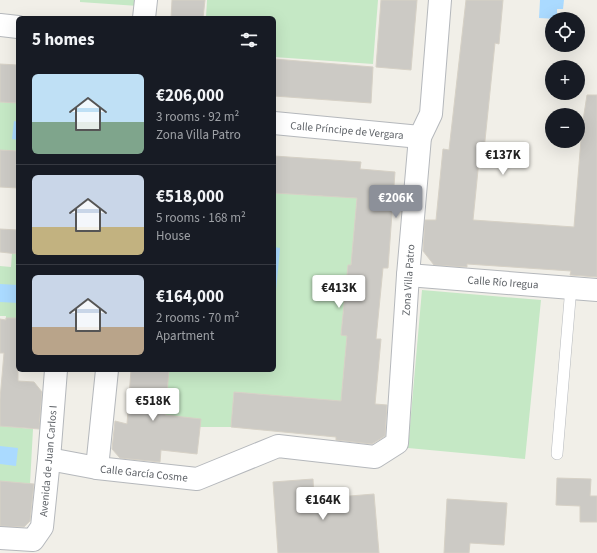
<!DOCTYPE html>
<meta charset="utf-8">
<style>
:root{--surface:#171b24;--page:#242831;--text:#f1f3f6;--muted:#9ea1a6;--line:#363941;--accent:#8c9099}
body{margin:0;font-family:"Source Sans 3",sans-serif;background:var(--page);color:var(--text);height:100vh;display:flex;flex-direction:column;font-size:15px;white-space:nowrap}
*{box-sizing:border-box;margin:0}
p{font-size:13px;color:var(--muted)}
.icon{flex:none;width:22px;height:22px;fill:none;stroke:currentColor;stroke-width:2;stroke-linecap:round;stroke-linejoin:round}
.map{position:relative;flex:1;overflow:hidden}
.details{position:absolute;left:16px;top:16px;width:260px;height:356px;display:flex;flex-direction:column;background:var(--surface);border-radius:6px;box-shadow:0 4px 16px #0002}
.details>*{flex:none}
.controls{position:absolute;left:545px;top:12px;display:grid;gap:8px}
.controls a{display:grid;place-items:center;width:40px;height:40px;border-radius:50%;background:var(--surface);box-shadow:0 4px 16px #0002;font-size:20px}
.price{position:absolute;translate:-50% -34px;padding:0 9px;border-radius:4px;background:#fff;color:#222;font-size:13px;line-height:26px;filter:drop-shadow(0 1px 2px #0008)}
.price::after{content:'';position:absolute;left:50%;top:24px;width:12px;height:9px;margin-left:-6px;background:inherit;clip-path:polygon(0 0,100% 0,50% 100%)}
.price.active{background:var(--accent);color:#fff}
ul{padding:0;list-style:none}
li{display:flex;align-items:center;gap:12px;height:100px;padding:0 16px}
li+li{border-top:1px solid var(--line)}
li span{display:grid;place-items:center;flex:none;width:112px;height:80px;border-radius:6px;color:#555}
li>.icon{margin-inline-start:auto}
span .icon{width:48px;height:48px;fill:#fffc;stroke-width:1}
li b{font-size:17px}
h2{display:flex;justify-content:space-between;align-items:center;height:48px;padding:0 16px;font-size:17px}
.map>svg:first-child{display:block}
.green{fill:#c5e8c5}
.water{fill:#aadaff}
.building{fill:#cccac5;stroke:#d6d1c6}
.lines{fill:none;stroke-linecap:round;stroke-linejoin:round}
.lane-casing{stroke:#b5b8bc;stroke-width:12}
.street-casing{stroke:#b5b8bc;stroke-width:24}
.lane{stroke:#fff;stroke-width:11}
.street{stroke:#fff;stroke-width:22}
.labels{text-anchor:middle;stroke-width:3;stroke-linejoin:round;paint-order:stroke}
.street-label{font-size:11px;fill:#5f6368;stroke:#fff}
</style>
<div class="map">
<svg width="597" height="553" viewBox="0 0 597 553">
<rect width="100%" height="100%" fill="#f1efe8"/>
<g class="green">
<path d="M 80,0 L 138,0 L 138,6 L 80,2 Z"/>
<path d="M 207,0 L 378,0 L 373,64 L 274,57 L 274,18 L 206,18 Z"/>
<path d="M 0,102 L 18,103 L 18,151 L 0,150 Z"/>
<path d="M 274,193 L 357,198 L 351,265 L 348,265 L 341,334 L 347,336 L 341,401 L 234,392 L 231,427 L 200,427 L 165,415 L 169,370 L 274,370 Z"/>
<path d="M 12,253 L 18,254 L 18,320 L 5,329 L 6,316 L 0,316 L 0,266 L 11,267 Z"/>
<path d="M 422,290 L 541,300 L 525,459 L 408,448 Z"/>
<path d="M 0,416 L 12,417 L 11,427 L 33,429 L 30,484 L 6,482 L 0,492 Z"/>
</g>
<g class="water">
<path d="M 540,0 L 564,0 L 563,9 L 557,9 L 557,19 L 539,18 Z"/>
<path d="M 14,121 L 18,122 L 18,140 L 12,139 Z"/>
<path d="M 274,247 L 280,248 L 276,291 L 274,291 Z"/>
<path d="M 0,284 L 18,285 L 18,303 L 0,302 Z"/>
<path d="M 0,446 L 18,448 L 16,466 L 0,464 Z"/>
</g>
<g class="building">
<path d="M 172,0 L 205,0 L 203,18 L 171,18 Z"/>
<path d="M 381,0 L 417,0 L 411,70 L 376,67 Z"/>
<path d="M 466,0 L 503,0 L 499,44 L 495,43 L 484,150 L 480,150 L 473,220 L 574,227 L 582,127 L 587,95 L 597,95 L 597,277 L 570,275 L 571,271 L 467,264 L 467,267 L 434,265 L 423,251 L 425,220 L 436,220 L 443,149 L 449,150 Z"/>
<path d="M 274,59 L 373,67 L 371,103 L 274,96 Z"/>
<path d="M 0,64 L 18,65 L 18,103 L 0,102 Z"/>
<path d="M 0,150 L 18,151 L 18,188 L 0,187 Z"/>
<path d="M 274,156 L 361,162 L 360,169 L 395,172 L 388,268 L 383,268 L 376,339 L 381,339 L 375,404 L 387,405 L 385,436 L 372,444 L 336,440 L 336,437 L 231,427 L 234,392 L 341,401 L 347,336 L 341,335 L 348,265 L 351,265 L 357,198 L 274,193 Z"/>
<path d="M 0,229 L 18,230 L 18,254 L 0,252 Z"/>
<path d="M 6,318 L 18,318 L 18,381 L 34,382 L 42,392 L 39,429 L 0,426 L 0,399 L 4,353 L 0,353 L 0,319 L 6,320 Z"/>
<path d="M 131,370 L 169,370 L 165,415 L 201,419 L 197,454 L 161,450 L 160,462 L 120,458 L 112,449 L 115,421 L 127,424 Z"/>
<path d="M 557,478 L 591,479 L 590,496 L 597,496 L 597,522 L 580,522 L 580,506 L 556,505 Z"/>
<path d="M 313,479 L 314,499 L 374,494 L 379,553 L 278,553 L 273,482 Z"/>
<path d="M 0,481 L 34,484 L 30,521 L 24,527 L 0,526 Z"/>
<path d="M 447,499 L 507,503 L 504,545 L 470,543 L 469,553 L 444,553 Z"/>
</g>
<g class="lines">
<g class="lane-casing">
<path id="lane" d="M 557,454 L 571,287"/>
</g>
<g class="street-casing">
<g id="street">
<path d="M 144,18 L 146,0"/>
<path d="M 0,25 L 18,27"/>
<path d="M 274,123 L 420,137"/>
<path d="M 408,275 L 597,290"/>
<path d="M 49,459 L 97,468 L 197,479 L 278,446 L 375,457 L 397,443 L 408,275 L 420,137 L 431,114 L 440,0"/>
<path d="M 97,468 L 107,370"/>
<path d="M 0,538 L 33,540 L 42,527 L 49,459 L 56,370"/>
</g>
</g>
<use href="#lane" class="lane"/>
<use href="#street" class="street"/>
</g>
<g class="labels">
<g class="street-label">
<text transform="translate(347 130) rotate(5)" y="4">Calle Príncipe de Vergara</text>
<text transform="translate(408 280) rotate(-86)" y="4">Zona Villa Patro</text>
<text transform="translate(503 282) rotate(4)" y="4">Calle Río Iregua</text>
<text transform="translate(48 461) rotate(-85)" y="4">Avenida de Juan Carlos I</text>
<text transform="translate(144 473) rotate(6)" y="4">Calle García Cosme</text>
</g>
</g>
</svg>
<div class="controls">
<a><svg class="icon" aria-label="locate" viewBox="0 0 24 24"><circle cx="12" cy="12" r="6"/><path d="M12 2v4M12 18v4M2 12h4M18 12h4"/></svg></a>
<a>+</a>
<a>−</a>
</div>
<b class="price" style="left:503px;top:176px">€137K</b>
<b class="price active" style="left:396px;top:219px">€206K</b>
<b class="price" style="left:339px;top:309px">€413K</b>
<b class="price" style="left:153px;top:422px">€518K</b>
<b class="price" style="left:323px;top:521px">€164K</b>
<section class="details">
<h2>5 homes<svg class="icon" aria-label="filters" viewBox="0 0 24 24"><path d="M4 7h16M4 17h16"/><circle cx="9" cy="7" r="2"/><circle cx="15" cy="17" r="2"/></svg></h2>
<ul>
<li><span style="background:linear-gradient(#bfe0f5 60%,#7fa58c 0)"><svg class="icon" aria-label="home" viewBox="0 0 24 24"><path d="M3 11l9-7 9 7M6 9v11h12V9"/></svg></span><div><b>€206,000</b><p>3 rooms · 92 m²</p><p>Zona Villa Patro</p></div></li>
<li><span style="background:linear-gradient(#c9d6e8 65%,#c2b280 0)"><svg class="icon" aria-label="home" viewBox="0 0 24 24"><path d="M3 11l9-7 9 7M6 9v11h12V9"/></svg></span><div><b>€518,000</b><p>5 rooms · 168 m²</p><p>House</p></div></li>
<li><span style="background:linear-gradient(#c9d6e8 65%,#b9a48a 0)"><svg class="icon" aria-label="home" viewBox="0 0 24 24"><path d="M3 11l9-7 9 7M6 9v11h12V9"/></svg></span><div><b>€164,000</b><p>2 rooms · 70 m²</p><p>Apartment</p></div></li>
</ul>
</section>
</div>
